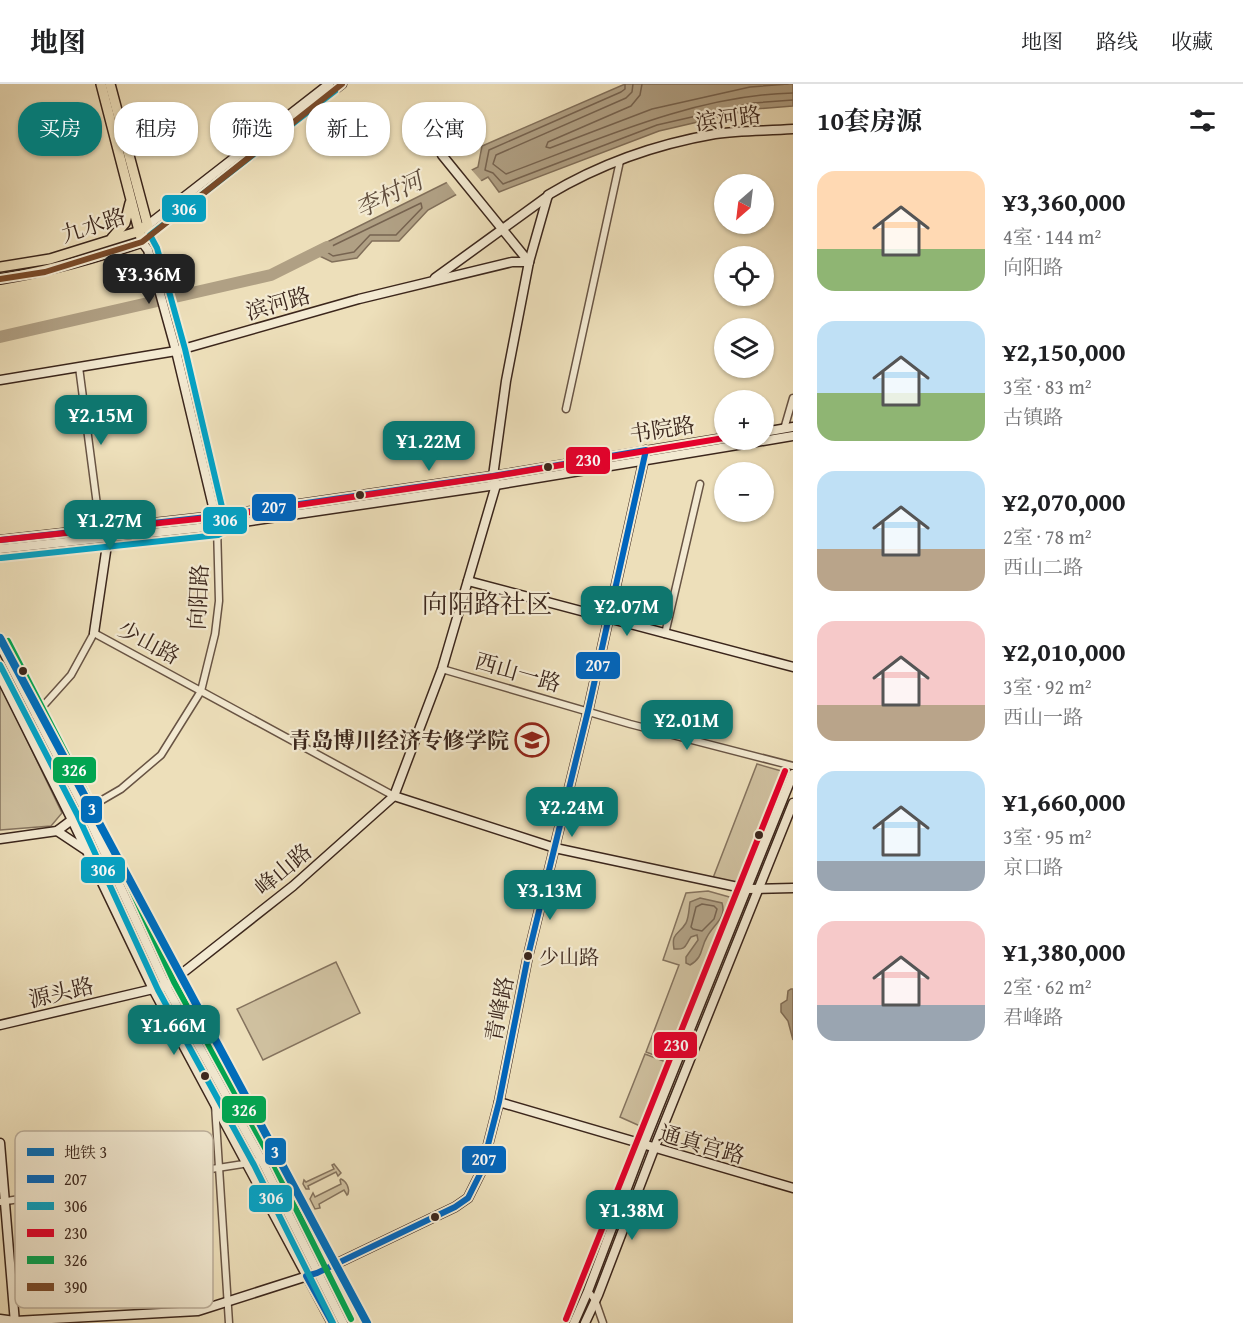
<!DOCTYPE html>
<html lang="zh">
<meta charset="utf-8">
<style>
:root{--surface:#fff;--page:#f2f2f2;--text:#202124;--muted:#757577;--line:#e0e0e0;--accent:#0f766e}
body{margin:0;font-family:"Gentium Book Plus","Noto Serif SC",serif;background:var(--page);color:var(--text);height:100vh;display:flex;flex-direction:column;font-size:22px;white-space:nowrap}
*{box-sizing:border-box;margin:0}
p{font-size:20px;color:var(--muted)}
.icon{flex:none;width:33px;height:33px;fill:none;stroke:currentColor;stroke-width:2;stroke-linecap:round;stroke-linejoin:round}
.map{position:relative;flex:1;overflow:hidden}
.side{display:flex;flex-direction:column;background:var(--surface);width:450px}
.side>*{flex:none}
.banner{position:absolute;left:18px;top:18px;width:570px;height:54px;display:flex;gap:12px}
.needle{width:39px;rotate:208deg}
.fabs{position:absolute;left:714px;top:90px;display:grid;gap:12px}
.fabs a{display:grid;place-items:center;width:60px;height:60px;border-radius:50%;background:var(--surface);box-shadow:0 2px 4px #0004;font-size:30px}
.price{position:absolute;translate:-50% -51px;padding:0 14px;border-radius:12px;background:var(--accent);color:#fff;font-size:20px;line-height:39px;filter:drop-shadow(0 2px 3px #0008)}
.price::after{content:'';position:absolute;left:50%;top:36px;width:18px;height:14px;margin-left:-9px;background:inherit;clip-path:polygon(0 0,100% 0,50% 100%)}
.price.selected{background:#222;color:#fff}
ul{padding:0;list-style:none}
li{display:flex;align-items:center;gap:18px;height:150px;padding:0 24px}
li span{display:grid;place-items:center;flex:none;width:168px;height:120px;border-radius:18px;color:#555}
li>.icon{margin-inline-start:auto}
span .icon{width:72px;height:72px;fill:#fffc;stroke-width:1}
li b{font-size:26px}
h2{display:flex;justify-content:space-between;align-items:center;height:72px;padding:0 24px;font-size:26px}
.pill{padding:0 21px;border-radius:24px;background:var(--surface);box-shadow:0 2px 4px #0004;font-size:21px;line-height:54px}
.pill.selected{background:var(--accent);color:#fff}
header{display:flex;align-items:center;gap:36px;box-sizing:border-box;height:84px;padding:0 30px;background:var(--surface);border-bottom:2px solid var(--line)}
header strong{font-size:28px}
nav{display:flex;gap:33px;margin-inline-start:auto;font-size:21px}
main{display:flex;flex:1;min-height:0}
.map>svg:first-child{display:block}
.green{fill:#cfc09f;stroke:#85735e;stroke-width:1.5}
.water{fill:#b0a084;stroke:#816f5a;stroke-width:1.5}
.pier{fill:#eddfba}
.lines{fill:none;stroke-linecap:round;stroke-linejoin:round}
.shore{stroke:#766350;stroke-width:1.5}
.river{stroke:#b0a084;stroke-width:12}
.street-casing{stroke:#685444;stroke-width:9}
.secondary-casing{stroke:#3b261c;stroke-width:11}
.primary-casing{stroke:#3b261c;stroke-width:12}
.street{stroke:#f3ead2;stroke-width:6}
.secondary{stroke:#f3ead2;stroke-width:8}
.primary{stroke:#eddfba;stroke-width:9}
.bus-1-casing{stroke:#f3ead2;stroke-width:10}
.bus-2-casing{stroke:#f3ead2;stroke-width:10}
.bus-3-casing{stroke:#f3ead2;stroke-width:10}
.bus-4-casing{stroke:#f3ead2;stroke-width:10}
.bus-5-casing{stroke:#f3ead2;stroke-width:10}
.bus-1{stroke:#0065bd;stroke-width:6}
.bus-2{stroke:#03a2c5;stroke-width:6}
.bus-3{stroke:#e4002b;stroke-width:6}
.bus-4{stroke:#00a651;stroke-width:6}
.bus-5{stroke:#7a4b2a;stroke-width:6}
.metro-1-casing{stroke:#f3ead2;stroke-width:12}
.metro-1{stroke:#006dbb;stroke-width:8}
.bus-dot{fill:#3b261c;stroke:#f3ead2;stroke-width:2}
.labels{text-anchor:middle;stroke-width:4.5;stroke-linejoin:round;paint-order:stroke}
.bus-label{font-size:20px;fill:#3b261c;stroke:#f3ead2;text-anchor:start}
.street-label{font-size:22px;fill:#3b261c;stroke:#f3ead2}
.poi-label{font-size:22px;font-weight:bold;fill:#3b261c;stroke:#f3ead2;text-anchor:end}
.water-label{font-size:24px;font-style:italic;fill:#5e4b3b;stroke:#f3ead2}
.quarter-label{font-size:26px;fill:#3b261c;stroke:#f3ead2}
.key{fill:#f3ead2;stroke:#bcaf9b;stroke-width:1.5}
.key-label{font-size:16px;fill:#3b261c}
.line-badge{stroke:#f3ead2;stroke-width:2}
.badge-label{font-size:16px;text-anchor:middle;font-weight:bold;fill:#fff}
</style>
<header>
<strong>地图</strong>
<nav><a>地图</a><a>路线</a><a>收藏</a></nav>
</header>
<main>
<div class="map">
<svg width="793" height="1239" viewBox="0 0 793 1239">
<rect width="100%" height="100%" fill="#eddfba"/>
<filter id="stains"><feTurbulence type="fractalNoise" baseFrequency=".00333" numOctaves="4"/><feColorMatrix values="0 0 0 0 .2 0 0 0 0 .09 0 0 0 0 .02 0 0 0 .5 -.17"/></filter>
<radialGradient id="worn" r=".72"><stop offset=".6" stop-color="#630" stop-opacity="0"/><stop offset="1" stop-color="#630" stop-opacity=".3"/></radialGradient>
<g class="green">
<path d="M 0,600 L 62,729 L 51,742 L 0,746 Z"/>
<path d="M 757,680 L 785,688 L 740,800 L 713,794 Z"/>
<path d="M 708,807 L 733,814 L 670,977 L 646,968 L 679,881 L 663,876 L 686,809 Z"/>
<path d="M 336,878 L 360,929 L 263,976 L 237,925 Z"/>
<path d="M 645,970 L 666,978 L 640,1042 L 620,1033 Z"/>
<path d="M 334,1080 L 341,1089 L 338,1092 L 336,1088 L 308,1102 L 309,1105 L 306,1105 L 303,1100 L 304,1096 L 306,1098 L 334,1085 L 332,1081 Z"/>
<path d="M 341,1095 C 346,1097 350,1104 348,1110 L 347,1111 L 344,1106 L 319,1120 L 320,1124 L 315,1125 L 310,1115 L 313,1109 L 315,1113 L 341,1100 L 340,1096 Z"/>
</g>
<g class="water">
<path d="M 625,0 L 793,0 L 793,22 L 754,25 L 659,47 L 499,108 L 488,93 L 428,126 L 399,157 L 372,157 L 357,174 L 332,178 L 309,167 L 478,83 L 482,62 Z"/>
<path d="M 700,814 L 722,819 C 727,834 713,841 707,853 C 700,864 704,873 690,881 L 686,879 L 686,873 L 698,856 L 697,851 L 691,853 C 685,861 687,866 674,865 C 671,848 679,851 686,839 C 689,833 689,824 690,818 Z"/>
<path d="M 791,905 L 793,905 L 793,956 L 788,937 L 781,928 L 781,920 L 787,916 L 788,907 Z"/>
</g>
<path class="pier" d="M 470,84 L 483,99 L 458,113 L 445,96 Z"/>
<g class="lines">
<g class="shore">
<path d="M 625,0 L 625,5 L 621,8 L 489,66 L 485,86 L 493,89 L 503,100 L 657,41 L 753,19 L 793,16"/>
<path d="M 633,0 L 632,8 L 626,14 L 496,71 L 493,80 L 506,90 C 597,56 695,11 793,9"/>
<path d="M 642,0 L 640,11 L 631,22 L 548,58 L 546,63 L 550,64 L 652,25 L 750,3 L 788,0"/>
<path d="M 421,119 L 422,124 L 396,151 L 370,151 L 354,168 L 333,172 L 327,168 L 328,164 Z"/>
<path d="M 702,820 L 714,822 L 717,825 L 714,835 L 702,847 L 693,845 L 691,843 L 696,823 Z"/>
</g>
<path class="river" d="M 0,253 L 271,191 L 327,163"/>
<g class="street-casing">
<g id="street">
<path d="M 79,283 L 100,444"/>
<path d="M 566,325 L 620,77"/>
<path d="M 784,345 L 793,314"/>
<path d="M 665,550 L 700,400"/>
<path d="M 442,585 L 630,640 L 793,682"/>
<path d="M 35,631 L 71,591 L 94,549 L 394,712"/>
<path d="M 85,726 L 121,705 L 161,671 L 201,607 L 215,550 L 219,517 L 217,442"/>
<path d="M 227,1012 L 215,1021 L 229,1239"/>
<path d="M 0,1118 L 262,1077"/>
<path d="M 588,1207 L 595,1216 L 603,1239"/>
</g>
</g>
<g class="secondary-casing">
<g id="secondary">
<path d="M 442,71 L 529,178"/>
<path d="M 148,141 L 329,0"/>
<path d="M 149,155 L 150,150 L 342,0"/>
<path d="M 142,158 L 148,166 L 176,267 L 216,435"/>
<path d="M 435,194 L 548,112"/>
<path d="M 0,296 L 176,267 L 359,215 L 512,178 L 529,178"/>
<path d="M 764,348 L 793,343"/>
<path d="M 0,456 L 216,432 L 493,392 L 724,354"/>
<path d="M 0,465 L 217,442 L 496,401 L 793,352"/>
<path d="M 468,497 L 793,583"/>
<path d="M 94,549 L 108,454"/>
<path d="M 0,561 L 85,726 L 166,902 L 262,1077 L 343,1239"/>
<path d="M 0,592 L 72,736 L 153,905 L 332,1239"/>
<path d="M 394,712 L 555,764 L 747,805 L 793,804"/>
<path d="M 57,747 L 84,765"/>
<path d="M 0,755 L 57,747 L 85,726"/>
<path d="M 0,941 L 166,902 L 293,802 L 394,712 L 442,585 L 496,401 L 493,392 L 506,297 L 529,178 L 548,111 C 598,81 657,60 715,50 C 740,46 767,47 793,45"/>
<path d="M 499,1018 L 793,1104"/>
<path d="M 0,1059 L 15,1239"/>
<path d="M 0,1235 L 15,1237 L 198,1227 L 317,1189 L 455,1123 L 468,1114 L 481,1088 L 499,1018 L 528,872 L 588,627 L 646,366"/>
<path d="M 574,1239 L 588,1207 L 643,1062 L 793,690"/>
<path d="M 585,1239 L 598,1211 L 654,1065 L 793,719"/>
</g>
</g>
<g class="primary-casing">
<g id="primary">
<path d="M 101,0 L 142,158"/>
<path d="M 112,154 L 125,139 L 130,119"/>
<path d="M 0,183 L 50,175 L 140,147 L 144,143"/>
<path d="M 0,195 C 49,187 95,174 142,158 L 150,150 L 110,0"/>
</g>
</g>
<use href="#street" class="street"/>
<use href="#secondary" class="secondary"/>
<use href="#primary" class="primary"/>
<g class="bus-1-casing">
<path id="bus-1" d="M 0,456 L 216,432 L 493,392 L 646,366 L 588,627 L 528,872 L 499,1018 L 481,1088 L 468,1114 L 455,1123 L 317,1189 L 306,1192 L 332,1239"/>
</g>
<g class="bus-2-casing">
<g id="bus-2">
<path d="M 1,474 L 218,451 L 224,448 L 226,440 L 185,265 L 157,164 L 150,151 L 335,7"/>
<path d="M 0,581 L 77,730 L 158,906 L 254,1081 L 333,1239"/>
</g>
</g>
<g class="bus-3-casing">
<g id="bus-3">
<path d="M 0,456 L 216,433 L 495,392 L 724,354"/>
<path d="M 566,1235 L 785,687"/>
</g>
</g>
<g class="bus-4-casing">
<path id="bus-4" d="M 8,557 L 93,722 L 174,898 L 270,1073 L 351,1235"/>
</g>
<g class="bus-5-casing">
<path id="bus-5" d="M 0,195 L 45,188 L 142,158 L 342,0"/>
</g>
<use href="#bus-1" class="bus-1"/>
<use href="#bus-2" class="bus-2"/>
<use href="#bus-3" class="bus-3"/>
<use href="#bus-4" class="bus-4"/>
<use href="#bus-5" class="bus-5"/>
<g class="metro-1-casing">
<path id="metro-1" d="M 0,554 L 367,1239"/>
</g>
<use href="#metro-1" class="metro-1"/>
</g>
<defs>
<g id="university-ring" transform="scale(1.725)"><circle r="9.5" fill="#f3ead2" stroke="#8f2418" stroke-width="1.5"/><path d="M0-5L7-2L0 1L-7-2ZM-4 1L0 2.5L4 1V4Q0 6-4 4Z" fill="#8f2418"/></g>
</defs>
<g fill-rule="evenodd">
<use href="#university-ring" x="532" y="656"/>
</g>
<g class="bus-dot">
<circle cx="548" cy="383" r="5"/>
<circle cx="360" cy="411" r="5"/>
<circle cx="23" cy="587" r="5"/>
<circle cx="759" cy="751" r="5"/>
<circle cx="528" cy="872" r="5"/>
<circle cx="205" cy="992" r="5"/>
<circle cx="435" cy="1133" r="5"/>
</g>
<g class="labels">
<g class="bus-label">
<text x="539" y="880">少山路</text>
</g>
<g class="street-label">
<text transform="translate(728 34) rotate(-7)" y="8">滨河路</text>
<text transform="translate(93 141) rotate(-18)" y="8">九水路</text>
<text transform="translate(278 219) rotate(-16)" y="8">滨河路</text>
<text transform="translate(662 345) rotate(-9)" y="8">书院路</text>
<text transform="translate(198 513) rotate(-87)" y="8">向阳路</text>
<text transform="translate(149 558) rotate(28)" y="8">少山路</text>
<text transform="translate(518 588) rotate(16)" y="8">西山一路</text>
<text transform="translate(283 785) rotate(-40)" y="8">峰山路</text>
<text transform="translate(61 908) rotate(-13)" y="8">源头路</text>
<text transform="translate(499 925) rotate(-79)" y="8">青峰路</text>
<text transform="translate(702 1060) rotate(16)" y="8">通真宫路</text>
</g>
<g class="poi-label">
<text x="509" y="664">青岛博川经济专修学院</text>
</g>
<g class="water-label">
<text transform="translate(389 111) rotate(-26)" y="8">李村河</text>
</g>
<g class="quarter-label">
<text x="487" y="529">向阳路社区</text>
</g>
</g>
<rect x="15" y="1047" width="198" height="177" rx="9" class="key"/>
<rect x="27" y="1064" width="27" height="8" fill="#006dbb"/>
<rect x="27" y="1091" width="27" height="8" fill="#0065bd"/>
<rect x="27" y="1118" width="27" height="8" fill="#03a2c5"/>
<rect x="27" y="1145" width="27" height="8" fill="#e4002b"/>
<rect x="27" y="1172" width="27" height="8" fill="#00a651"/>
<rect x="27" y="1199" width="27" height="8" fill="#7a4b2a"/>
<g class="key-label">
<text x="64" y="1074">地铁 3</text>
<text x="64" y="1101">207</text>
<text x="64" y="1128">306</text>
<text x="64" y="1155">230</text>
<text x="64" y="1182">326</text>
<text x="64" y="1209">390</text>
</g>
<g class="line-badge">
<rect x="161" y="110" width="46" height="29" rx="6" fill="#03a2c5"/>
<rect x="565" y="362" width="46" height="29" rx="6" fill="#e4002b"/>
<rect x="251" y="409" width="46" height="29" rx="6" fill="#0065bd"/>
<rect x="202" y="422" width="46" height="29" rx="6" fill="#03a2c5"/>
<rect x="575" y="567" width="46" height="29" rx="6" fill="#0065bd"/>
<rect x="52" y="672" width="45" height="28" rx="6" fill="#00a651"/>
<rect x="80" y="711" width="23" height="29" rx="6" fill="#006dbb"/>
<rect x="80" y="772" width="46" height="28" rx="6" fill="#03a2c5"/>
<rect x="653" y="947" width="45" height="28" rx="6" fill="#e4002b"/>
<rect x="221" y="1011" width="46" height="29" rx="6" fill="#00a651"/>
<rect x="264" y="1053" width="23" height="29" rx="6" fill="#006dbb"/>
<rect x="461" y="1061" width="46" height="29" rx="6" fill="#0065bd"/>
<rect x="248" y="1100" width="45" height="29" rx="6" fill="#03a2c5"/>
</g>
<g class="badge-label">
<text x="184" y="131">306</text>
<text x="588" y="382">230</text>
<text x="274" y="429">207</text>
<text x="225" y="442">306</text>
<text x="598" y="587">207</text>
<text x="74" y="692">326</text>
<text x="92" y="731">3</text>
<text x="103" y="792">306</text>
<text x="676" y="967">230</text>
<text x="244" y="1032">326</text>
<text x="275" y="1074">3</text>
<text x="484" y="1081">207</text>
<text x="271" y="1120">306</text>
</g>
<rect width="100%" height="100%" filter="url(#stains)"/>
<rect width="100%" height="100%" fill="url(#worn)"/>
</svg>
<div class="fabs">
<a><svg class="needle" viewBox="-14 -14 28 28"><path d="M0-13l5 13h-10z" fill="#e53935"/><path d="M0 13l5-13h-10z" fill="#757577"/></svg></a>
<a><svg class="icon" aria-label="locate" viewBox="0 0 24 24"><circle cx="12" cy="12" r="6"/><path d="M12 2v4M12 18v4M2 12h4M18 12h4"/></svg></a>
<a><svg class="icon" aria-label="layers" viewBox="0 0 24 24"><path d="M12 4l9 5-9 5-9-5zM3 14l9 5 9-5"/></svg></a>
<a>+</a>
<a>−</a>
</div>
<b class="price selected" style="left:149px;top:221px">¥3.36M</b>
<b class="price" style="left:101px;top:362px">¥2.15M</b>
<b class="price" style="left:429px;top:388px">¥1.22M</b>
<b class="price" style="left:110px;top:467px">¥1.27M</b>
<b class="price" style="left:627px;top:553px">¥2.07M</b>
<b class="price" style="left:687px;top:667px">¥2.01M</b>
<b class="price" style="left:572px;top:754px">¥2.24M</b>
<b class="price" style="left:550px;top:837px">¥3.13M</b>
<b class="price" style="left:174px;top:972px">¥1.66M</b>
<b class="price" style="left:632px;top:1157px">¥1.38M</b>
<div class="banner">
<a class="pill selected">买房</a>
<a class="pill">租房</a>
<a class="pill">筛选</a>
<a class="pill">新上</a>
<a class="pill">公寓</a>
</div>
</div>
<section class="side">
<h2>10套房源<svg class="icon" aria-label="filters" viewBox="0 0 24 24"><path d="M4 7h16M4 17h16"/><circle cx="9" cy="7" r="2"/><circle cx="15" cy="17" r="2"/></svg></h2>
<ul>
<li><span style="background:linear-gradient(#ffd9b3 65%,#8fb573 0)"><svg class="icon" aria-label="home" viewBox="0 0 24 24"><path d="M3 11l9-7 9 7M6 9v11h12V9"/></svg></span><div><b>¥3,360,000</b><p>4室 · 144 m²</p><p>向阳路</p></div></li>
<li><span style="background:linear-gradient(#bfe0f5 60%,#8fb573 0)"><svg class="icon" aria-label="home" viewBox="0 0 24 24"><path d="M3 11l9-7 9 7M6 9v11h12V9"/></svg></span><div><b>¥2,150,000</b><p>3室 · 83 m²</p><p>古镇路</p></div></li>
<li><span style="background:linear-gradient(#bfe0f5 65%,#b9a48a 0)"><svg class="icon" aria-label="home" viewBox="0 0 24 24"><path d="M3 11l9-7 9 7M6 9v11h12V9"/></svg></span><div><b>¥2,070,000</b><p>2室 · 78 m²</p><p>西山二路</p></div></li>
<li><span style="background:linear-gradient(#f6c9c9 70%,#b9a48a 0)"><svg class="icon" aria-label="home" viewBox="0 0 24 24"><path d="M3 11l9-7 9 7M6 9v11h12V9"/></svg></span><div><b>¥2,010,000</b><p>3室 · 92 m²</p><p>西山一路</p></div></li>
<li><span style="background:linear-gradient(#bfe0f5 75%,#9aa5b1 0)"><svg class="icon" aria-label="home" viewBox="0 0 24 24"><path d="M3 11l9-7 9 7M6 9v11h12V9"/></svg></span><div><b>¥1,660,000</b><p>3室 · 95 m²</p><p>京口路</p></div></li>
<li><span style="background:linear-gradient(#f6c9c9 70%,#9aa5b1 0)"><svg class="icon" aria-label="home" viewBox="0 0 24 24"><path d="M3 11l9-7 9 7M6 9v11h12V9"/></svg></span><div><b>¥1,380,000</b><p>2室 · 62 m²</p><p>君峰路</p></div></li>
</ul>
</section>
</main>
